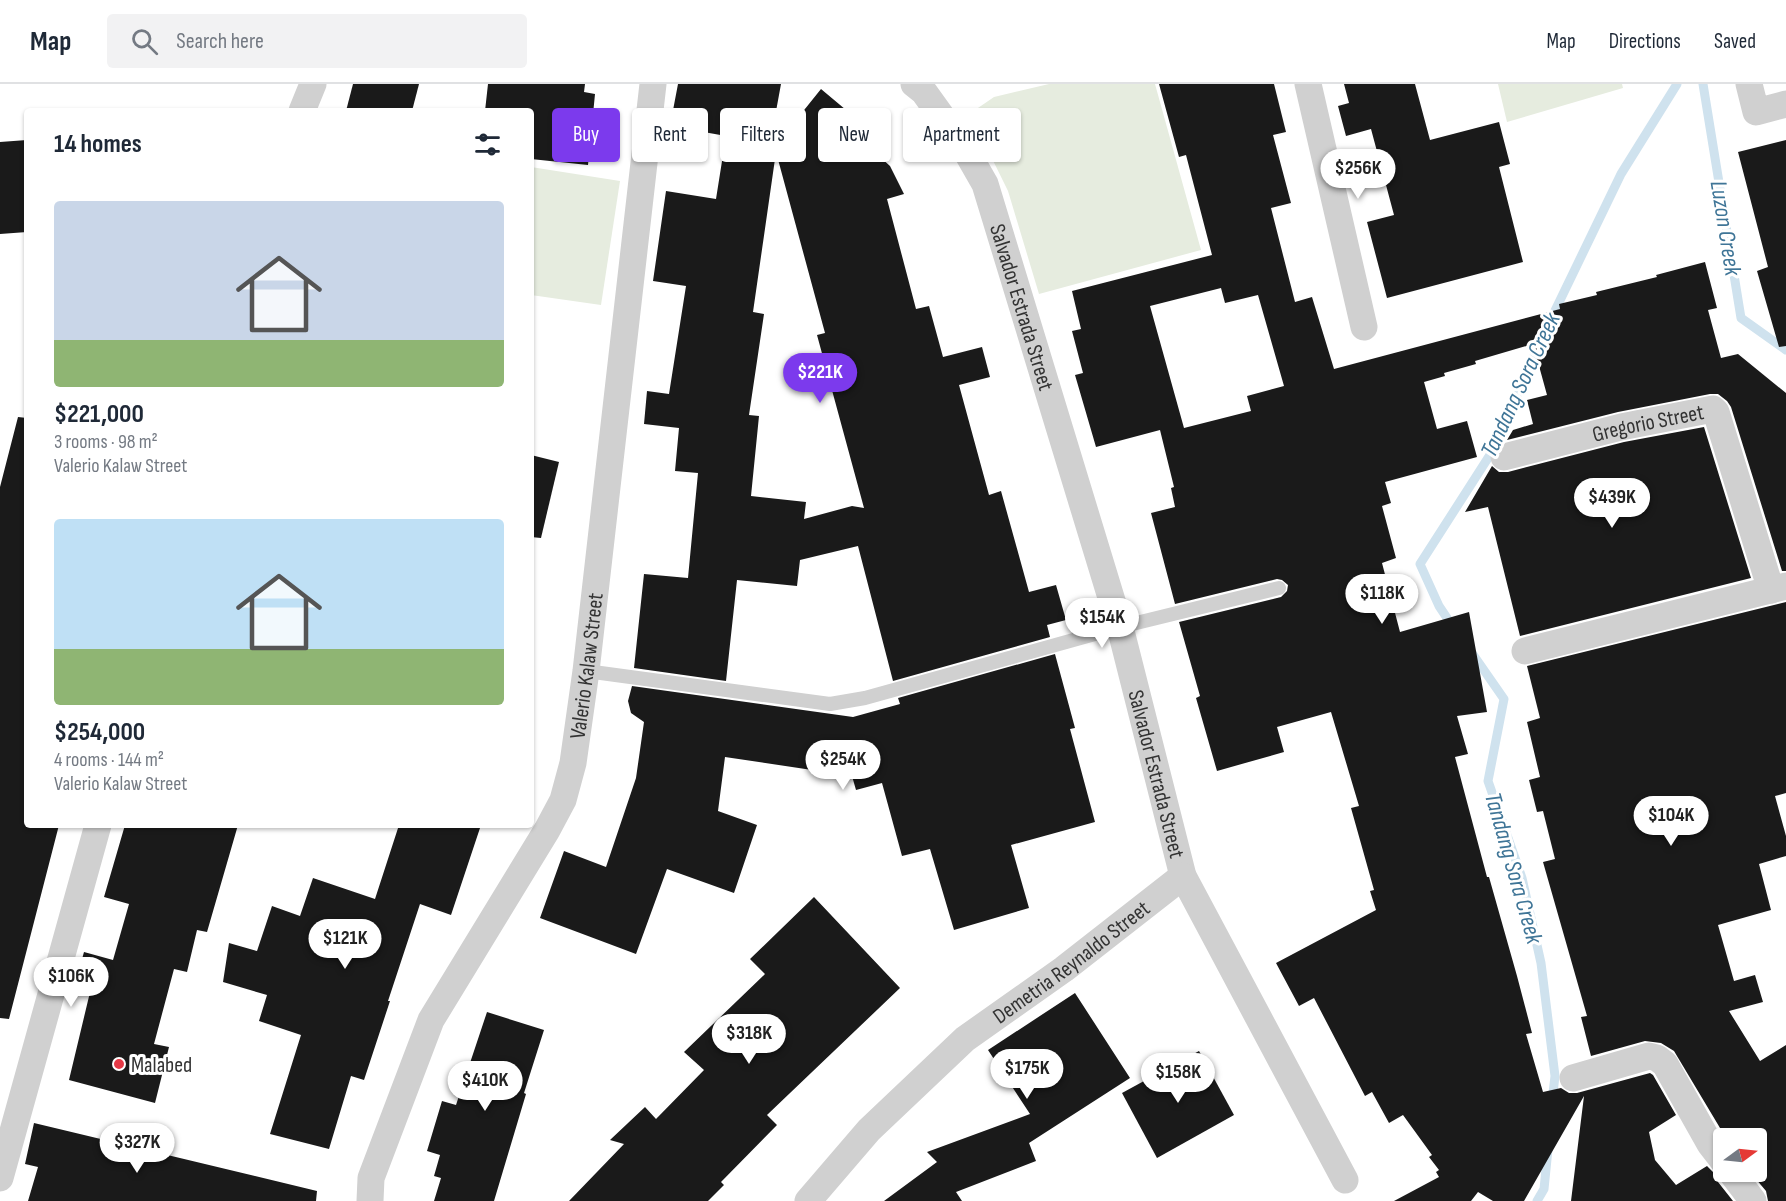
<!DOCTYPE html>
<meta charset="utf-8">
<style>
:root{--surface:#fff;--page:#f2f2f3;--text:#1f2937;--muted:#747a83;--line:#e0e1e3;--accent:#7c3aed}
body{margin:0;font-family:"Sofia Sans Condensed",sans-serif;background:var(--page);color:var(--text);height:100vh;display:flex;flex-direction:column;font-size:22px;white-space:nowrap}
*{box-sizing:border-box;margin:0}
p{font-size:20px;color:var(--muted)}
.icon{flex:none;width:33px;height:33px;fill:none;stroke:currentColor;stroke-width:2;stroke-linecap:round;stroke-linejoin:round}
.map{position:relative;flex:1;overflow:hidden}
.sheet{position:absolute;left:24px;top:24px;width:510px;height:720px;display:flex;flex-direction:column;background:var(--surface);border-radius:6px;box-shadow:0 2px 4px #0004}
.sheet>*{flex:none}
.banner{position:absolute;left:552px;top:24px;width:570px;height:54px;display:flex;gap:12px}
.needle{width:39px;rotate:75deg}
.tools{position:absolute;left:1713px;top:1044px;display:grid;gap:12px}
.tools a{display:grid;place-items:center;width:54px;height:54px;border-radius:6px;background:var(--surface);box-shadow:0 2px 4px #0004;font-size:30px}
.price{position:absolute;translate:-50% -51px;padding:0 14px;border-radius:21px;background:#fff;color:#222;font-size:20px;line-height:39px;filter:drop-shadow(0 2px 3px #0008)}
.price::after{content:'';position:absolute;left:50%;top:36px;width:18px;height:14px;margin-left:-9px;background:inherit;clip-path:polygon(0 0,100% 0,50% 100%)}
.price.on{background:var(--accent);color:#fff}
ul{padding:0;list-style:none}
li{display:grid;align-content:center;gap:12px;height:318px;padding:0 30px}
li span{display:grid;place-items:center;height:186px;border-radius:6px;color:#555}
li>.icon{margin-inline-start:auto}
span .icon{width:108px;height:108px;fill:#fffc;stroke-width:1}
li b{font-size:26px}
h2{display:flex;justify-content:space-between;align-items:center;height:72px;padding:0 30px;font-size:26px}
.pill{padding:0 21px;border-radius:6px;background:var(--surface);box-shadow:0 2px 4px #0004;font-size:21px;line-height:54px}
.pill.on{background:var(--accent);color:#fff}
header{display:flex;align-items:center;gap:36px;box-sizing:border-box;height:84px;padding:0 30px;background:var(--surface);border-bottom:2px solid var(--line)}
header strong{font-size:28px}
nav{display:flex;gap:33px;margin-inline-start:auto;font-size:21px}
.search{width:420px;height:54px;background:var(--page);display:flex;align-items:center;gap:15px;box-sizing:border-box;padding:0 21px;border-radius:6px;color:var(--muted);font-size:22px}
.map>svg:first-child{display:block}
.green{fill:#e6ecdf}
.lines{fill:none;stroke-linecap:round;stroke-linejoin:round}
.stream{stroke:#cfe2ee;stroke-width:9}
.building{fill:#1a1a1a;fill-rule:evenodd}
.lane{stroke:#d0d0d0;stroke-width:14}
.street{stroke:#d0d0d0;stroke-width:27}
.poi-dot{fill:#e63946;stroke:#fff;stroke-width:2}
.labels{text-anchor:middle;stroke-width:6;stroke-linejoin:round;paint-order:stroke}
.street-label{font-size:22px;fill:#333;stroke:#fff}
.poi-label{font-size:22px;fill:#333;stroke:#fff;text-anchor:start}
.water-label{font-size:24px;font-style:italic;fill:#3f7597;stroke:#fff}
</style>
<header>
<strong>Map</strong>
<div class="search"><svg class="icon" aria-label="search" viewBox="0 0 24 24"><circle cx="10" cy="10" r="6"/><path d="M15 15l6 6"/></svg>Search here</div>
<nav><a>Map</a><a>Directions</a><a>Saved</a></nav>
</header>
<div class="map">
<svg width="1786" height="1117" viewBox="0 0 1786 1117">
<rect width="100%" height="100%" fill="#fff"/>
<g class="green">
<path d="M 1049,0 L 1155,0 L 1201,166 L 1039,210 L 1008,107 L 977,44 L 975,26 L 994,13 Z"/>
<path d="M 1498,0 L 1622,0 L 1623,4 L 1507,38 Z"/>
<path d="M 531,83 L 620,97 L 601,221 L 531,211 Z"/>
</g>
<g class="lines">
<g class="stream">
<path d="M 1703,0 L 1741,234 L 1786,266"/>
<path d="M 1550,237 L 1621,90 L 1677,0"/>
<path d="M 1453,543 L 1439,522 L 1420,480 L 1497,360 L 1540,258"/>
<path d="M 1472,569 L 1504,615 L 1488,697 L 1522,794 L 1541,879 L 1555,992 L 1552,1018"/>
<path d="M 1537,1117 L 1544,1105 L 1548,1065"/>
</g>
</g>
<g class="building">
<path d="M 353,0 L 419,0 L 412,27 L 346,27 Z"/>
<path d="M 488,0 L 585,0 L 584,8 L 595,10 L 588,81 L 531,75 L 531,27 L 485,27 Z"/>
<path d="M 678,0 L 781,0 L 768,71 L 821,5 L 864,41 L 856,51 L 890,82 L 904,110 L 887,115 L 916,225 L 929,222 L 943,273 L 982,263 L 990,293 L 959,301 L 989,411 L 1001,407 L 1029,508 L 1056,501 L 1066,536 L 1047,541 L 1050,553 L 893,597 L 858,462 L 800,476 L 797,502 L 737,496 L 726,597 L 634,584 L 644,490 L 688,494 L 698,389 L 675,387 L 679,344 L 644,340 L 647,307 L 669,310 L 686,202 L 653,197 L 666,107 L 716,115 L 726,52 L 670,42 ZM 776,68 L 825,249 L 817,251 L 864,424 L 852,422 L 804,435 L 806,418 L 751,412 L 759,332 L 749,331 L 764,230 L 753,228 Z"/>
<path d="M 1159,0 L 1274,0 L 1286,48 L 1273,51 L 1291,119 L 1271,124 L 1295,218 L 1312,213 L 1334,285 L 1560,225 L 1559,220 L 1597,211 L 1596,208 L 1657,193 L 1656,191 L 1705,178 L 1717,224 L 1708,226 L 1721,274 L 1738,270 L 1786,309 L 1786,487 L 1782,487 L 1731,323 L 1727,317 L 1718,310 L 1710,310 L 1618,328 L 1507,356 L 1513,346 L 1533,340 L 1527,316 L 1547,311 L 1533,260 L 1475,277 L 1476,280 L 1444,289 L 1445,292 L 1424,298 L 1437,345 L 1467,337 L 1477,373 L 1385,398 L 1391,419 L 1382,422 L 1396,474 L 1382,479 L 1400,548 L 1469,528 L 1487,628 L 1457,632 L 1468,670 L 1455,673 L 1487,793 L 1489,793 L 1517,892 L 1532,949 L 1526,950 L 1543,1008 L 1561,1004 L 1569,1009 L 1577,1009 L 1650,989 L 1653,991 L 1676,1031 L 1649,1048 L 1655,1076 L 1676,1101 L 1707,1082 L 1716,1091 L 1718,1098 L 1733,1117 L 1571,1117 L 1584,1012 L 1524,1117 L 1493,1117 L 1478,1108 L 1471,1117 L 1394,1117 L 1439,1093 L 1436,1088 L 1439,1086 L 1429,1073 L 1432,1071 L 1403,1031 L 1389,1039 L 1372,1008 L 1365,1012 L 1314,914 L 1299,922 L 1276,879 L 1376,826 L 1370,807 L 1374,806 L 1351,724 L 1359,722 L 1331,628 L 1277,643 L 1284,668 L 1217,687 L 1196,614 L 1200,612 L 1179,538 L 1281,513 L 1287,507 L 1288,501 L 1282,496 L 1277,495 L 1175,520 L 1151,429 L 1175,423 L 1171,404 L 1174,403 L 1160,346 L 1096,363 L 1075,291 L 1083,289 L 1072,247 L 1081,245 L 1072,207 L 1212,171 L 1186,71 L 1179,73 ZM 1221,204 L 1225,219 L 1258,211 L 1284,302 L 1247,312 L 1251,327 L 1184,344 L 1150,222 Z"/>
<path d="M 1344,0 L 1415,0 L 1430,56 L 1499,38 L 1510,80 L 1499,83 L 1523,178 L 1387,214 L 1367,138 L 1394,131 L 1371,45 L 1346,52 L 1338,22 L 1349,19 Z"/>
<path d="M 27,56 L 27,148 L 0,150 L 0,58 Z"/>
<path d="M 1786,56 L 1786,262 L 1779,263 L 1757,187 L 1768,183 L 1738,68 Z"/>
<path d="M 18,333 L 27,334 L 27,741 L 59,741 L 9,935 L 0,934 L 0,403 Z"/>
<path d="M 1704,343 L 1751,494 L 1520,552 L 1488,423 L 1465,428 L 1492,382 L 1499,388 L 1508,388 L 1624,358 Z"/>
<path d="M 531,371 L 559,378 L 541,454 L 531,453 Z"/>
<path d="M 1786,518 L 1786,709 L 1775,712 L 1786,752 L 1786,772 L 1759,780 L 1771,826 L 1718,841 L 1734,897 L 1755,891 L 1763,918 L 1729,927 L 1760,977 L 1786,961 L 1786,1117 L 1768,1117 L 1766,1107 L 1750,1088 L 1756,1088 L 1756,1054 L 1726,1054 L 1674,967 L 1661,959 L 1645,957 L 1591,972 L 1581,933 L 1587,932 L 1543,778 L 1555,775 L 1543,727 L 1537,728 L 1529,696 L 1540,693 L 1527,638 L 1540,634 L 1527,582 Z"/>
<path d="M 1055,570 L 1075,644 L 1070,645 L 1095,738 L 1011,761 L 1029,824 L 954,846 L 930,765 L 902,772 L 882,699 L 856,706 L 852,692 L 725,673 L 718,727 L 757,741 L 734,809 L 667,785 L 636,870 L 540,834 L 564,767 L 606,783 L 636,694 L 644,638 L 631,629 L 628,617 L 632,602 L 853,633 L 900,620 L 898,614 Z"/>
<path d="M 125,741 L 238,741 L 207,848 L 197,846 L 187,888 L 174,885 L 154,960 L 169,963 L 155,1019 L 69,996 L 91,904 L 75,900 L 84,868 L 113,876 L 129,820 L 104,813 Z"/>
<path d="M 399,741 L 481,741 L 451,831 L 420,820 L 388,917 L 390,917 L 364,996 L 351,992 L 329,1065 L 270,1050 L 301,951 L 259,937 L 267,911 L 223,898 L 229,859 L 257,867 L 272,822 L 300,832 L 313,794 L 375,815 Z"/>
<path d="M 814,813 L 900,904 L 767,1031 L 777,1041 L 721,1098 L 724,1101 L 708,1117 L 569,1117 L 624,1060 L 610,1056 L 645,1023 L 656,1035 L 704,986 L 684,968 L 765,890 L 750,875 Z"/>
<path d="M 1075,909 L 1130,994 L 1029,1059 L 1036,1077 L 956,1108 L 962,1117 L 884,1117 L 937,1078 L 927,1068 L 1030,1030 L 988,966 Z"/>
<path d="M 487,928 L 544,946 L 524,1009 L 526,1010 L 494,1117 L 434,1117 L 441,1094 L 434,1092 L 440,1071 L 427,1067 L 442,1017 L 456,1021 Z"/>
<path d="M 1199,967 L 1234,1031 L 1157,1074 L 1122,1009 Z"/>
<path d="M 34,1039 L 317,1107 L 316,1117 L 28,1117 L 38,1083 L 25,1080 Z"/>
</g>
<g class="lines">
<path class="lane" d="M 586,587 L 830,620 L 865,614 L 1120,543 L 1279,504"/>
<g class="street">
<path id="s1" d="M 914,0 L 924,8 L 965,65 L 985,100 L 1120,543 L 1183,792 L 1345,1096"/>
<path d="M 1308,0 L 1364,243"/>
<path d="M 1749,0 L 1756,28 L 1786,20"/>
<path d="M 302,27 L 313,0"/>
<path id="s2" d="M 1504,373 L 1621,343 L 1713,325 L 1716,328 L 1771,506"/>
<path d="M 1525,567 L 1786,502"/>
<path d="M 1573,994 L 1649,972 L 1657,974 L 1665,980 L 1710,1060 L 1724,1078"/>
<path d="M 1731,1088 L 1753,1117"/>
<path d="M 0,1094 L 98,741"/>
<path id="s3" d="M 370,1117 L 371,1094 L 431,936 L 547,746 L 563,716 L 573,679 L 586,587 L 653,0"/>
<path id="s4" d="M 808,1117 L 869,1046 L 965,955 L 1064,885 L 1183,792"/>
</g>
</g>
<circle class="poi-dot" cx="119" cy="980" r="6"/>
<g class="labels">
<g class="street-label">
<text dy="8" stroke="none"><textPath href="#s1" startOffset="252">Salvador Estrada Street</textPath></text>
<text dy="8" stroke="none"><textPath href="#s2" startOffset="148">Gregorio Street</textPath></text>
<text dy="8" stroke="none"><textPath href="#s3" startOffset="585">Valerio Kalaw Street</textPath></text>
<text dy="8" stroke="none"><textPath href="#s1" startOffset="738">Salvador Estrada Street</textPath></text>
<text dy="8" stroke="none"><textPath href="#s4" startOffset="357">Demetria Reynaldo Street</textPath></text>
</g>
<g class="poi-label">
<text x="131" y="988">Malabed</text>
</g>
<g class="water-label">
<text transform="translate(1726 144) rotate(81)" y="8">Luzon Creek</text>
<text transform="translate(1520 301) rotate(-65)" y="8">Tandang Sora Creek</text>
<text transform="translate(1514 784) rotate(74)" y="8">Tandang Sora Creek</text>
</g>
</g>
</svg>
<div class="tools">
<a><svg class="needle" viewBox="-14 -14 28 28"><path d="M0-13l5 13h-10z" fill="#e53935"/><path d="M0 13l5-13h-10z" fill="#747a83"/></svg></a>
</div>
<b class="price" style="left:1358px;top:116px">$256K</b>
<b class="price on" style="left:820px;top:320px">$221K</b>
<b class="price" style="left:1612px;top:445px">$439K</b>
<b class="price" style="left:1382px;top:541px">$118K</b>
<b class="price" style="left:1102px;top:565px">$154K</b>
<b class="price" style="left:843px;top:707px">$254K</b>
<b class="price" style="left:1671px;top:763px">$104K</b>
<b class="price" style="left:345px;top:886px">$121K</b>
<b class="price" style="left:71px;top:924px">$106K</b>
<b class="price" style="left:749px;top:981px">$318K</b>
<b class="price" style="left:1027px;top:1016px">$175K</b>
<b class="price" style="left:1178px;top:1020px">$158K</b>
<b class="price" style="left:485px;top:1028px">$410K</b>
<b class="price" style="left:137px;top:1090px">$327K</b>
<div class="banner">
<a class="pill on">Buy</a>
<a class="pill">Rent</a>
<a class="pill">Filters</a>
<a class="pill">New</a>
<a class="pill">Apartment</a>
</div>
<section class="sheet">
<h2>14 homes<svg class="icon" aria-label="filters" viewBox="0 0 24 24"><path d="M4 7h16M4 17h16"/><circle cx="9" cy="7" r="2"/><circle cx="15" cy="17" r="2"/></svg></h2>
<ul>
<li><span style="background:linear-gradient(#c9d6e8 75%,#8fb573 0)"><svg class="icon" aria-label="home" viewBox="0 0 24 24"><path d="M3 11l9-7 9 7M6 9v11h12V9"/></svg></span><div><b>$221,000</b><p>3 rooms · 98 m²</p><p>Valerio Kalaw Street</p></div></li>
<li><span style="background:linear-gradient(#bfe0f5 70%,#8fb573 0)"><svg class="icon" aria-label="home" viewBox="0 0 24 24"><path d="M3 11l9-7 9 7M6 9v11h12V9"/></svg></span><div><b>$254,000</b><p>4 rooms · 144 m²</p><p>Valerio Kalaw Street</p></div></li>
</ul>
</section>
</div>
